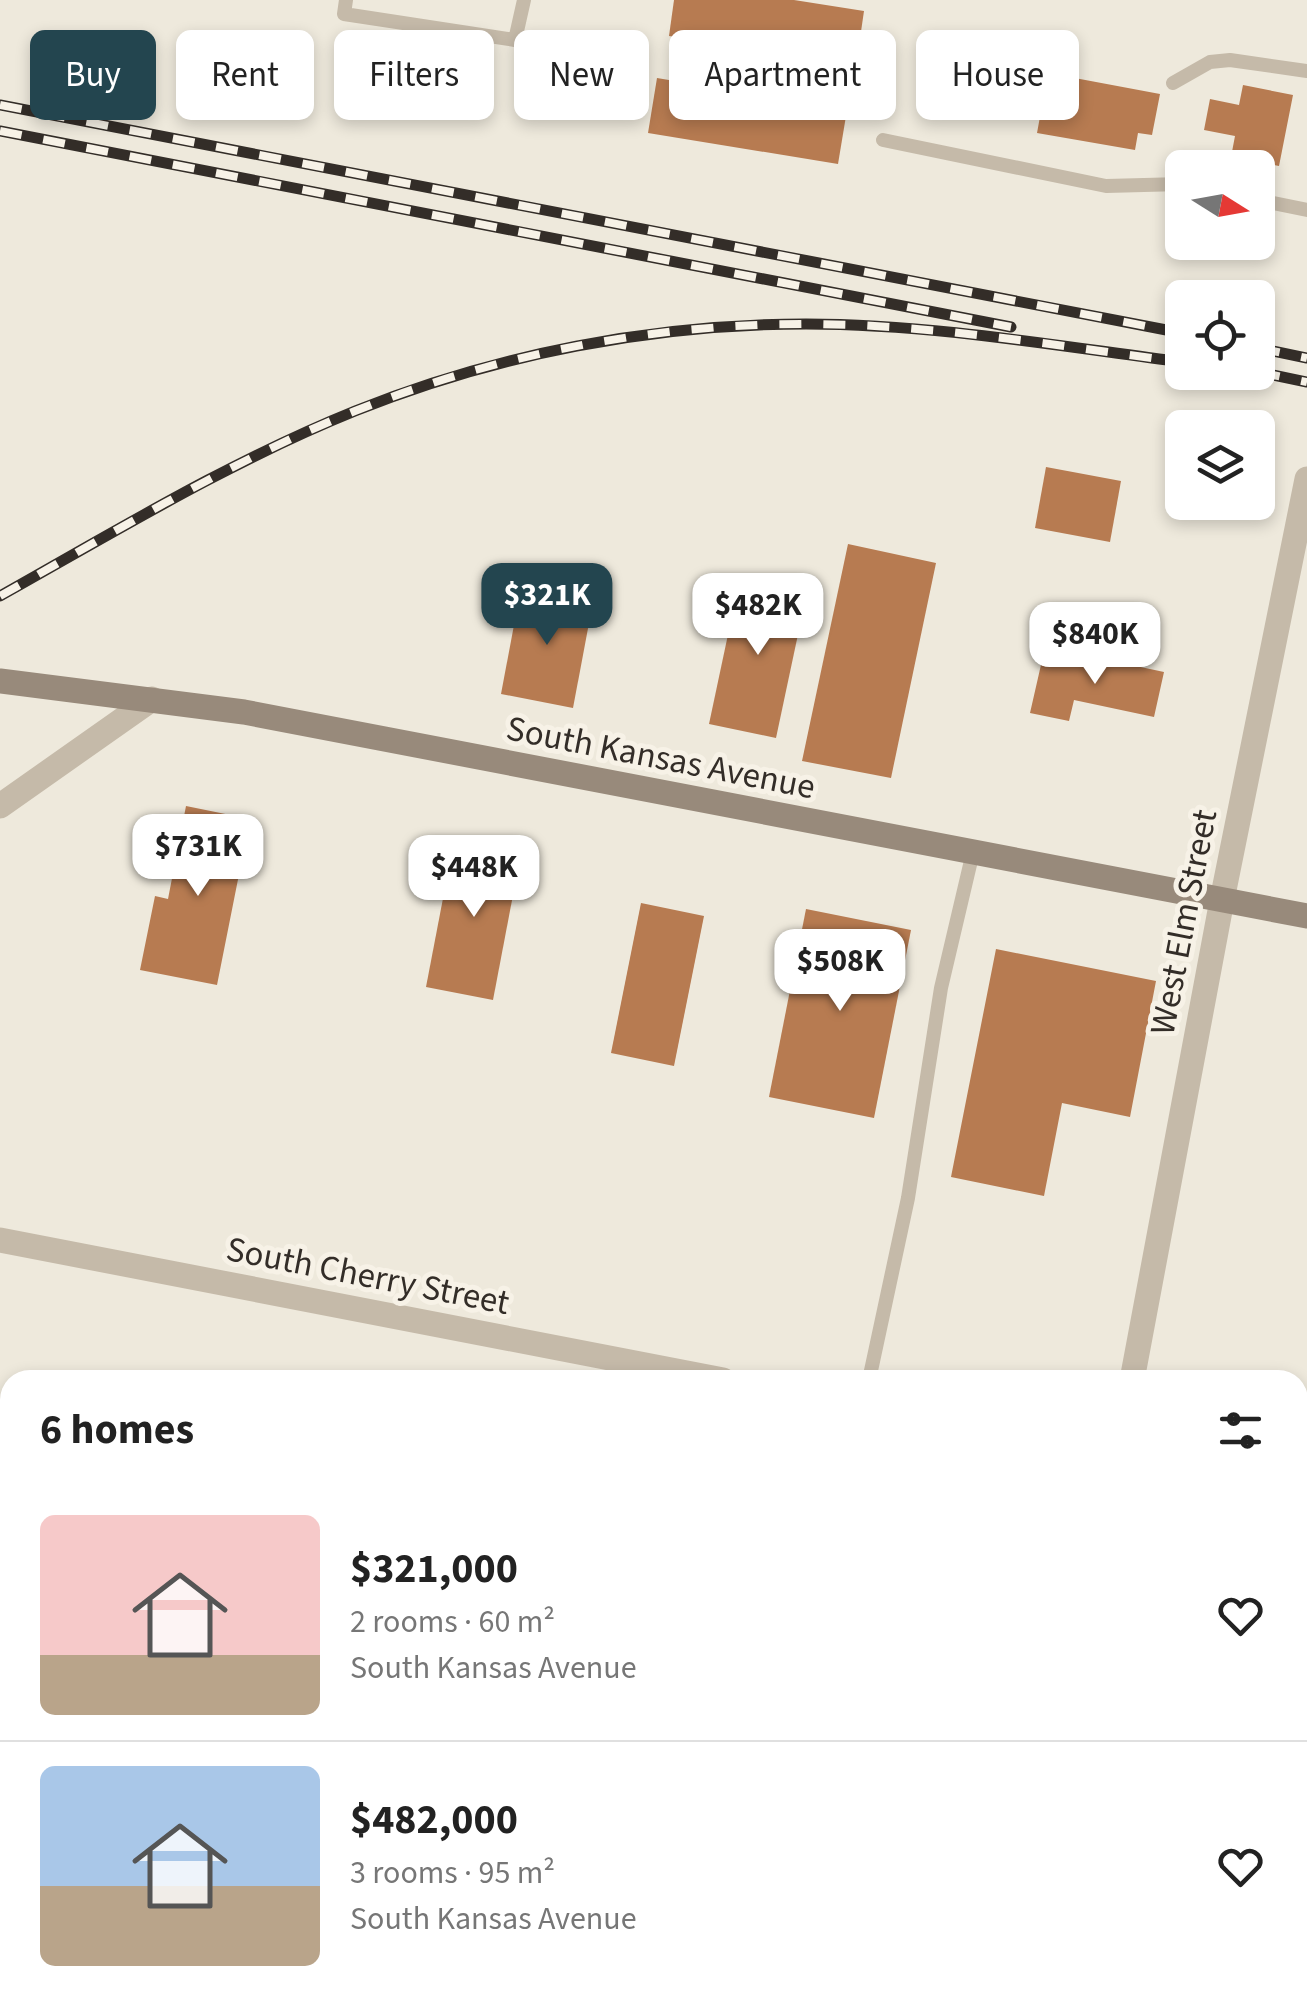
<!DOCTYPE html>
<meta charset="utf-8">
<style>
:root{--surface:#fff;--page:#f6f6f6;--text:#222;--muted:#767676;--line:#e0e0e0;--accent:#23454f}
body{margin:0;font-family:"Source Sans 3",sans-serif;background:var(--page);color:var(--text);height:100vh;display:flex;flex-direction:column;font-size:38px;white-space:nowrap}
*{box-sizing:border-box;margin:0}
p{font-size:32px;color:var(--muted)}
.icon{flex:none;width:55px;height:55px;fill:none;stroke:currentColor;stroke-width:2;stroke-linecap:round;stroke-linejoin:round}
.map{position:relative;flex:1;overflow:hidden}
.sheet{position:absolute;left:0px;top:1370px;width:1308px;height:642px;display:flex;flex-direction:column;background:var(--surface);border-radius:30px 30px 0 0;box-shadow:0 5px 15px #0003}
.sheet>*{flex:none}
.guide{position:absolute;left:30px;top:30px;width:1248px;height:90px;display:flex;gap:20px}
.needle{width:65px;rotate:101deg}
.fabs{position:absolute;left:1165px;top:150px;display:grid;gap:20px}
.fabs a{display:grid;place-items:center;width:110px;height:110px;border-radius:15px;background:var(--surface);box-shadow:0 5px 15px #0003;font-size:50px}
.price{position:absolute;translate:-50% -85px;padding:0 22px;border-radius:20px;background:#fff;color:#222;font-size:32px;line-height:65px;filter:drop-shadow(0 2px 5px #0008)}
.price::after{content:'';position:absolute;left:50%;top:60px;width:30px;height:22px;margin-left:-15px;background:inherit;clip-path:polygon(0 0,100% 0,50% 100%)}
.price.current{background:var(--accent);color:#fff}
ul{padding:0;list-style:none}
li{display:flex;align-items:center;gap:30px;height:250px;padding:0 40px}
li+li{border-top:2px solid var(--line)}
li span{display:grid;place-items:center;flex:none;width:280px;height:200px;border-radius:15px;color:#555}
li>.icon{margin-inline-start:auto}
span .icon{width:120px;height:120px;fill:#fffc;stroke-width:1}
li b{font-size:42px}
h2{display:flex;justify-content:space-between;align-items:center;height:120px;padding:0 40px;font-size:42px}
.pill{padding:0 35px;border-radius:15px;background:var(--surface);box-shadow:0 5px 15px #0003;font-size:35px;line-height:90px}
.pill.current{background:var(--accent);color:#fff}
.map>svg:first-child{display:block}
.building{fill:#b77b51}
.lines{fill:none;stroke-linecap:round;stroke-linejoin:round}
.service{stroke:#c5baa9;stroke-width:14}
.minor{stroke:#c5baa9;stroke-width:25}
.tertiary{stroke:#c5baa9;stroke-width:25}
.secondary{stroke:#988a7b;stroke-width:25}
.rail-casing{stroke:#332d28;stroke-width:11}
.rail{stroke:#f7f2e7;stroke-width:8;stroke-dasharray:22;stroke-linecap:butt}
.labels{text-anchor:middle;stroke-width:10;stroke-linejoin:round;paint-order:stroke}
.street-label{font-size:35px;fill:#332d28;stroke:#f7f2e7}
</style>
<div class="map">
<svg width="1307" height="2012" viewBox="0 0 1307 2012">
<rect width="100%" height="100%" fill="#eee9dc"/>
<g class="building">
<path d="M 674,0 L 794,0 L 864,11 L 856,66 L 669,36 Z"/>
<path d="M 1048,73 L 1160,94 L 1152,135 L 1138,133 L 1135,150 L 1037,133 Z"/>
<path d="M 657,78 L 847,110 L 838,164 L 648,133 Z"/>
<path d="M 1243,85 L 1293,95 L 1279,166 L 1231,157 L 1235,136 L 1204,130 L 1210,99 L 1239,105 Z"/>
<path d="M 1046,467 L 1121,481 L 1110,542 L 1035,528 Z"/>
<path d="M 848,544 L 936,563 L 891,778 L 802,761 Z"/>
<path d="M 740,578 L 807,592 L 776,738 L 709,724 Z"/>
<path d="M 521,588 L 593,602 L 573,708 L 501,694 Z"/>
<path d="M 1075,653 L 1164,672 L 1154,717 L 1074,700 L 1069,721 L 1030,713 L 1043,656 L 1072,662 Z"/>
<path d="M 186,806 L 250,819 L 217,985 L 140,970 L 155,896 L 168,899 Z"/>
<path d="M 454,841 L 521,853 L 493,1000 L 426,987 Z"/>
<path d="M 641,903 L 704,916 L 674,1066 L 611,1053 Z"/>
<path d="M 806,909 L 911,930 L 874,1118 L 769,1097 Z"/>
<path d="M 996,949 L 1156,981 L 1130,1117 L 1062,1103 L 1044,1196 L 951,1177 Z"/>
<path d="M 336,2002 L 370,2002 L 368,2012 L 335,2012 Z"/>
<path d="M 440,2002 L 488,2002 L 486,2012 L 466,2012 L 439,2006 Z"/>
<path d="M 510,2002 L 589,2002 L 587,2012 L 548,2006 L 547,2012 L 508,2012 Z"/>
</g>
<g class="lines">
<g class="service">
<path d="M 346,0 L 344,14 L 515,40 L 524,0"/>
<path d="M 1173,83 L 1210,62 L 1230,60 L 1307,71"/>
<path d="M 883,140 L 1106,186 L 1182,184"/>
<path d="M 1258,200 L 1307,210"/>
<path d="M 869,1380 L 908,1198 L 941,988 L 973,852"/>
<path d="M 0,1502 L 10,1505"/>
<path d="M 1298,1995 L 1307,1945"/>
<path d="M 732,2012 L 734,2002"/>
</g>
<g class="minor">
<path d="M 0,806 L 152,699"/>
<path d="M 0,1240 L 723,1380"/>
<path d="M 1298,1491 L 1307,1493"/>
<path d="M 0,1770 L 10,1772"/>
<path d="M 1214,2002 L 1264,2012"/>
</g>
<g class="tertiary">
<path d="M 1132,1380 L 1222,900 L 1307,479"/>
<path d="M 1010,2012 L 1012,2002"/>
</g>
<path class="secondary" d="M 0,681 L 244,712 L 1307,916"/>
<g class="rail-casing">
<g id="rail">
<path d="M 0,105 L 1182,333"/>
<path d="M 0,131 L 1011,327"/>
<path d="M 1258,348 L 1307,358"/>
<path d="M 1258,372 L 1307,382"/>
<path d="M 0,596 C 116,531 231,461 355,411 C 497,354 653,324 806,324 C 932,324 1058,346 1182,362"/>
</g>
</g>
<use href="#rail" class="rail"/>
</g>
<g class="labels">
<g class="street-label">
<text transform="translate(661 757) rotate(11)" y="12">South Kansas Avenue</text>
<text transform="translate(1183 922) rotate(-79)" y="12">West Elm Street</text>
<text transform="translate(368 1275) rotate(11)" y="12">South Cherry Street</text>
</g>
</g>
</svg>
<div class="fabs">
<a><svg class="needle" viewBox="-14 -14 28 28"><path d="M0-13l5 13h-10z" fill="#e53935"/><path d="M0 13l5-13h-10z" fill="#767676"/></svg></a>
<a><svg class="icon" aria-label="locate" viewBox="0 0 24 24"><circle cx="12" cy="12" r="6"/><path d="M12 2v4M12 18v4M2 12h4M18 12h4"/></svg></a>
<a><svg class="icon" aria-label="layers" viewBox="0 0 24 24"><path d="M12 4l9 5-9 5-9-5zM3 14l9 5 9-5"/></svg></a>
</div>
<b class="price current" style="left:547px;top:648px">$321K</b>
<b class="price" style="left:758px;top:658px">$482K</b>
<b class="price" style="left:1095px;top:687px">$840K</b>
<b class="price" style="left:198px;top:899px">$731K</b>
<b class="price" style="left:474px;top:920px">$448K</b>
<b class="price" style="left:840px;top:1014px">$508K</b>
<div class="guide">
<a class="pill current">Buy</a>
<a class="pill">Rent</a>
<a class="pill">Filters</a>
<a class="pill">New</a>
<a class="pill">Apartment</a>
<a class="pill">House</a>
</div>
<section class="sheet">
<h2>6 homes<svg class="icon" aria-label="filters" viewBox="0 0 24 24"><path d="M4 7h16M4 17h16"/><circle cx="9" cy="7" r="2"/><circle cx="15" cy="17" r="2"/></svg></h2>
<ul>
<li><span style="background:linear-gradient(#f6c9c9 70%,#b9a48a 0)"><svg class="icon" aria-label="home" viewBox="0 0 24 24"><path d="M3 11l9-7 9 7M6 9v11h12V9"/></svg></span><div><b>$321,000</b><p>2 rooms · 60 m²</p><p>South Kansas Avenue</p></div><svg class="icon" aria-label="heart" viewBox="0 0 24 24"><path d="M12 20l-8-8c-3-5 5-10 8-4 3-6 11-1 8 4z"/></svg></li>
<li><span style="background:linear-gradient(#a9c7e8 60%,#b9a48a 0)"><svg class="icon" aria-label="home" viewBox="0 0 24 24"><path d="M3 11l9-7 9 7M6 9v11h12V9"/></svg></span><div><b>$482,000</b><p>3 rooms · 95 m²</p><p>South Kansas Avenue</p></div><svg class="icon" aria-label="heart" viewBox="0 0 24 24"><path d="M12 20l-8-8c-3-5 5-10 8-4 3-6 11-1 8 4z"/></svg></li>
</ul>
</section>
</div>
